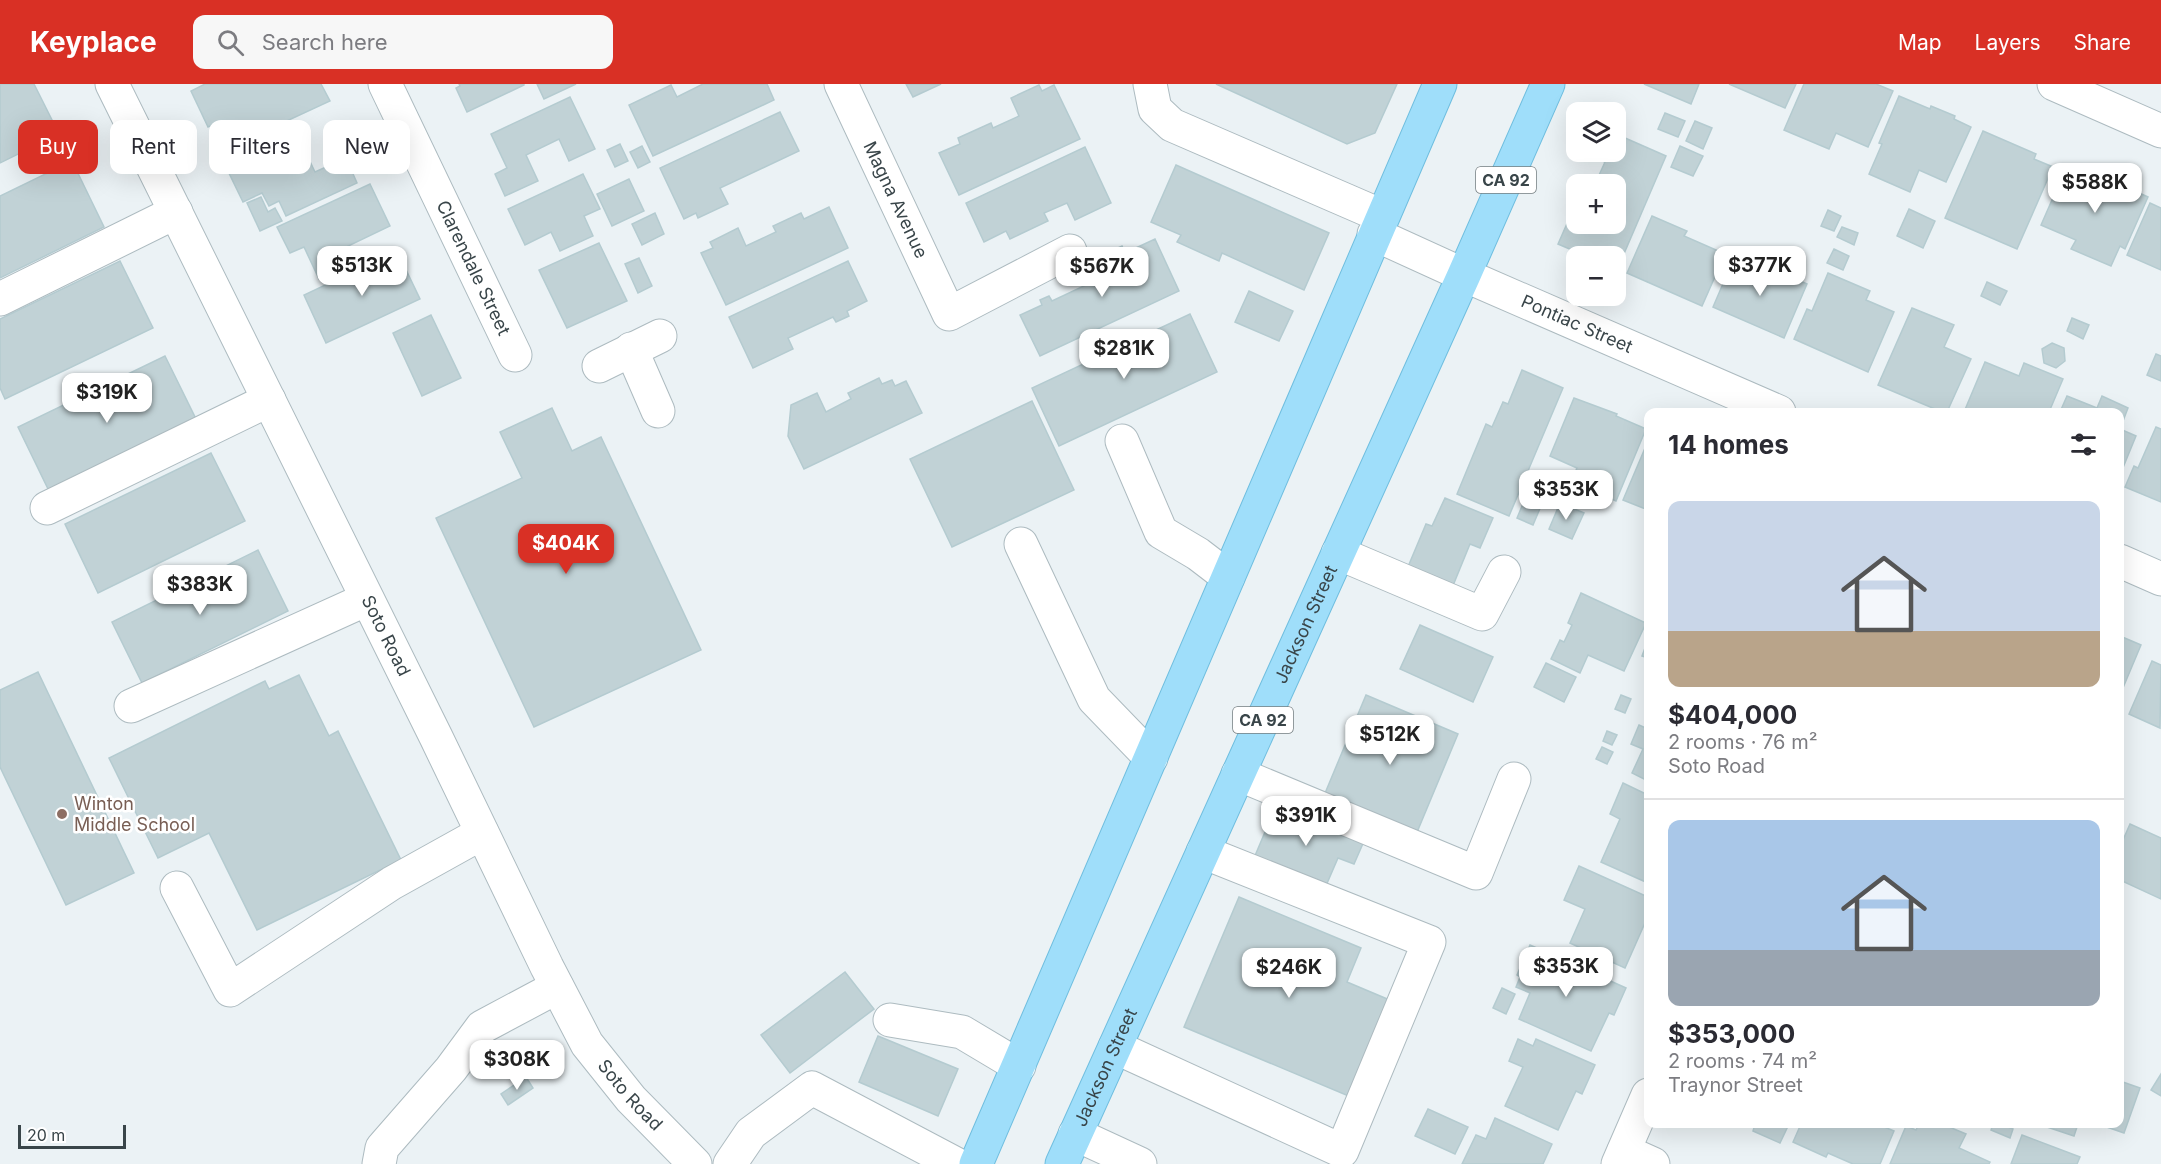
<!DOCTYPE html>
<meta charset="utf-8">
<style>
:root{--surface:#fff;--page:#f7f7f7;--text:#2b2b33;--muted:#7c7c81;--line:#e1e1e2;--accent:#d93025}
body{margin:0;font-family:Inter,sans-serif;background:var(--page);color:var(--text);height:100vh;display:flex;flex-direction:column;font-size:22px;white-space:nowrap}
*{box-sizing:border-box;margin:0}
p{font-size:20px;color:var(--muted)}
.icon{flex:none;width:33px;height:33px;fill:none;stroke:currentColor;stroke-width:2;stroke-linecap:round;stroke-linejoin:round}
.map{position:relative;flex:1;overflow:hidden}
.details{position:absolute;left:1644px;top:324px;width:480px;height:720px;display:flex;flex-direction:column;background:var(--surface);border-radius:12px;box-shadow:0 6px 24px #0002}
.details>*{flex:none}
.guide{position:absolute;left:18px;top:36px;width:570px;height:54px;display:flex;gap:12px}
.fabs{position:absolute;left:1566px;top:18px;display:grid;gap:12px}
.fabs a{display:grid;place-items:center;width:60px;height:60px;border-radius:12px;background:var(--surface);box-shadow:0 6px 24px #0002;font-size:30px}
.scale{position:absolute;left:18px;bottom:15px;width:108px;box-sizing:border-box;padding-left:6px;border:3px solid #394549;border-top:0;font-size:16px;line-height:21px;white-space:nowrap;color:#394549;-webkit-text-stroke:4px #fff;paint-order:stroke}
.price{position:absolute;translate:-50% -51px;padding:0 14px;border-radius:12px;background:#fff;color:#222;font-size:20px;line-height:39px;filter:drop-shadow(0 2px 3px #0008)}
.price::after{content:'';position:absolute;left:50%;top:36px;width:18px;height:14px;margin-left:-9px;background:inherit;clip-path:polygon(0 0,100% 0,50% 100%)}
.price.on{background:var(--accent);color:#fff}
ul{padding:0;list-style:none}
li{display:grid;align-content:center;gap:12px;height:318px;padding:0 24px}
li+li{border-top:2px solid var(--line)}
li span{display:grid;place-items:center;height:186px;border-radius:12px;color:#555}
li>.icon{margin-inline-start:auto}
span .icon{width:108px;height:108px;fill:#fffc;stroke-width:1}
li b{font-size:26px}
h2{display:flex;justify-content:space-between;align-items:center;height:72px;padding:0 24px;font-size:26px}
.pill{padding:0 21px;border-radius:12px;background:var(--surface);box-shadow:0 6px 24px #0002;font-size:21px;line-height:54px}
.pill.on{background:var(--accent);color:#fff}
header{display:flex;align-items:center;gap:36px;box-sizing:border-box;height:84px;padding:0 30px;background:var(--accent);color:#fff}
header strong{font-size:28px}
nav{display:flex;gap:33px;margin-inline-start:auto;font-size:21px}
.search{width:420px;height:54px;background:var(--page);display:flex;align-items:center;gap:15px;box-sizing:border-box;padding:0 21px;border-radius:12px;color:var(--muted);font-size:22px}
.map>svg:first-child{display:block}
.building{fill:#c1d2d6;stroke:#b4cbd0;stroke-width:1.5}
.lines{fill:none;stroke-linecap:round;stroke-linejoin:round}
.minor-casing{stroke:#adbbc0;stroke-width:35}
.major-casing{stroke:#6fbedf;stroke-width:35}
.minor{stroke:#fff;stroke-width:33}
.major{stroke:#9fdefa;stroke-width:33}
.education-dot{fill:#8d6e63;stroke:#fff;stroke-width:2}
.labels{text-anchor:middle;stroke-width:5;stroke-linejoin:round;paint-order:stroke}
.shield{fill:#fff;stroke:#747d80;stroke-width:1.5}
.shield-label{font-size:16px;font-weight:bold;fill:#394549}
.street-label{font-size:18px;fill:#394549;stroke:#fff}
.education-label{font-size:18px;fill:#785e54;stroke:#fff;text-anchor:start}
</style>
<header>
<strong>Keyplace</strong>
<div class="search"><svg class="icon" aria-label="search" viewBox="0 0 24 24"><circle cx="10" cy="10" r="6"/><path d="M15 15l6 6"/></svg>Search here</div>
<nav><a>Map</a><a>Layers</a><a>Share</a></nav>
</header>
<div class="map">
<svg width="2161" height="1080" viewBox="0 0 2161 1080">
<rect width="100%" height="100%" fill="#ebf2f5"/>
<g class="building">
<path d="M 0,0 L 34,0 L 59,50 L 0,79 Z"/>
<path d="M 205,0 L 321,0 L 330,17 L 224,66 L 212,41 L 208,43 L 191,7 Z"/>
<path d="M 459,0 L 524,0 L 524,1 L 467,28 L 456,4 L 460,2 Z"/>
<path d="M 537,0 L 576,0 L 544,15 Z"/>
<path d="M 703,0 L 767,0 L 774,16 L 653,72 L 629,21 L 671,1 L 677,13 Z"/>
<path d="M 906,0 L 941,0 L 913,13 Z"/>
<path d="M 1216,0 L 1397,0 L 1375,49 L 1347,60 Z"/>
<path d="M 1644,0 L 1699,0 L 1691,20 Z"/>
<path d="M 1729,0 L 1796,0 L 1785,24 Z"/>
<path d="M 1804,0 L 1876,0 L 1893,7 L 1868,63 L 1836,49 L 1829,65 L 1784,46 Z"/>
<path d="M 1039,1 L 1042,7 L 1054,1 L 1080,55 L 959,111 L 939,69 L 960,60 L 958,54 L 991,39 L 993,44 L 1019,32 L 1011,14 Z"/>
<path d="M 1899,12 L 1930,25 L 1931,22 L 1955,32 L 1954,35 L 1971,43 L 1946,98 L 1919,86 L 1910,108 L 1869,90 L 1882,60 L 1879,59 Z"/>
<path d="M 570,13 L 595,65 L 569,77 L 559,55 L 526,71 L 538,97 L 505,112 L 495,90 L 507,84 L 491,50 Z"/>
<path d="M 780,28 L 799,67 L 720,104 L 728,120 L 698,134 L 696,129 L 684,135 L 660,84 Z"/>
<path d="M 1665,29 L 1685,37 L 1678,53 L 1658,45 Z"/>
<path d="M 1695,37 L 1712,44 L 1703,65 L 1686,57 Z"/>
<path d="M 1983,47 L 2036,70 L 2034,75 L 2053,83 L 2017,165 L 1945,134 Z"/>
<path d="M 1616,50 L 1666,72 L 1617,186 L 1616,172 L 1586,172 L 1558,160 L 1576,119 L 1576,140 L 1616,140 L 1616,100 L 1595,100 L 1605,78 L 1595,74 L 1598,68 L 1616,68 Z"/>
<path d="M 298,52 L 315,88 L 346,74 L 357,99 L 286,132 L 279,117 L 269,122 L 262,109 L 243,118 L 227,85 Z"/>
<path d="M 620,60 L 628,77 L 615,83 L 607,66 Z"/>
<path d="M 642,62 L 650,78 L 638,84 L 630,68 Z"/>
<path d="M 1680,62 L 1703,72 L 1693,92 L 1671,83 Z"/>
<path d="M 1085,63 L 1111,119 L 1075,136 L 1067,119 L 1044,129 L 1048,137 L 1010,155 L 1006,147 L 984,158 L 966,119 Z"/>
<path d="M 72,77 L 104,143 L 0,194 L 0,112 Z"/>
<path d="M 1176,81 L 1329,149 L 1304,206 L 1222,169 L 1219,177 L 1177,158 L 1181,151 L 1151,138 Z"/>
<path d="M 2066,84 L 2086,93 L 2088,86 L 2148,113 L 2125,165 L 2120,162 L 2111,182 L 2071,165 L 2076,156 L 2041,141 Z"/>
<path d="M 583,90 L 600,125 L 584,132 L 593,152 L 560,167 L 551,148 L 525,161 L 508,125 Z"/>
<path d="M 629,95 L 644,127 L 612,142 L 597,110 Z"/>
<path d="M 370,100 L 390,142 L 348,162 L 356,178 L 319,195 L 304,163 L 290,169 L 277,143 Z"/>
<path d="M 261,113 L 268,128 L 275,124 L 282,137 L 260,147 L 247,119 Z"/>
<path d="M 2150,119 L 2161,124 L 2161,186 L 2127,171 Z"/>
<path d="M 829,123 L 848,164 L 726,221 L 701,169 L 713,164 L 710,158 L 738,144 L 746,162 L 776,148 L 773,142 L 801,129 L 804,135 Z"/>
<path d="M 1909,125 L 1935,137 L 1923,164 L 1897,152 Z"/>
<path d="M 1828,126 L 1841,132 L 1834,147 L 1821,142 Z"/>
<path d="M 655,129 L 664,150 L 642,161 L 632,140 Z"/>
<path d="M 1652,132 L 1687,147 L 1684,152 L 1725,170 L 1702,222 L 1627,189 Z"/>
<path d="M 1842,143 L 1858,149 L 1854,161 L 1837,153 Z"/>
<path d="M 1155,155 L 1179,207 L 1040,272 L 1020,231 L 1042,221 L 1040,216 L 1049,212 L 1052,217 L 1101,194 L 1096,183 L 1111,176 L 1107,169 L 1122,162 L 1125,169 Z"/>
<path d="M 599,159 L 627,217 L 567,244 L 539,186 Z"/>
<path d="M 1834,165 L 1849,172 L 1843,186 L 1827,179 Z"/>
<path d="M 397,167 L 420,215 L 326,259 L 304,211 Z"/>
<path d="M 639,174 L 652,202 L 638,209 L 625,180 Z"/>
<path d="M 1734,174 L 1771,190 L 1773,185 L 1807,200 L 1784,254 L 1713,223 Z"/>
<path d="M 120,177 L 153,244 L 5,315 L 0,304 L 0,235 Z"/>
<path d="M 848,177 L 867,217 L 847,227 L 849,232 L 836,238 L 833,233 L 788,254 L 793,265 L 753,284 L 729,233 Z"/>
<path d="M 1828,189 L 1870,207 L 1866,216 L 1894,228 L 1868,288 L 1794,255 L 1807,225 L 1812,227 Z"/>
<path d="M 1987,198 L 2007,207 L 2000,221 L 1981,212 Z"/>
<path d="M 1249,207 L 1293,227 L 1279,257 L 1235,238 Z"/>
<path d="M 1912,224 L 1954,241 L 1944,263 L 1971,275 L 1947,328 L 1942,328 L 1878,301 Z"/>
<path d="M 1190,230 L 1217,288 L 1059,362 L 1032,304 Z"/>
<path d="M 431,231 L 461,294 L 422,312 L 393,249 Z"/>
<path d="M 2072,234 L 2089,241 L 2083,255 L 2067,247 Z"/>
<path d="M 2052,259 L 2064,264 L 2065,277 L 2056,284 L 2044,279 L 2042,265 Z"/>
<path d="M 2156,270 L 2161,272 L 2161,297 L 2147,291 Z"/>
<path d="M 165,272 L 197,337 L 50,409 L 18,343 Z"/>
<path d="M 1985,278 L 2019,292 L 2024,279 L 2063,295 L 2049,328 L 1964,328 Z"/>
<path d="M 1522,286 L 1563,304 L 1509,432 L 1457,410 L 1486,340 L 1492,343 L 1503,318 L 1508,320 Z"/>
<path d="M 879,294 L 882,300 L 892,296 L 895,302 L 906,297 L 922,329 L 804,385 L 788,352 L 791,321 L 817,309 L 826,328 L 851,315 L 848,309 Z"/>
<path d="M 2067,312 L 2097,324 L 2102,312 L 2128,324 L 2120,345 L 2120,328 L 2060,328 Z"/>
<path d="M 1574,314 L 1617,330 L 1616,332 L 1646,345 L 1616,417 L 1571,397 L 1577,384 L 1550,372 Z"/>
<path d="M 1032,317 L 1074,406 L 952,463 L 910,375 Z"/>
<path d="M 552,324 L 572,367 L 601,353 L 701,566 L 534,643 L 436,434 L 522,394 L 500,348 Z"/>
<path d="M 2156,343 L 2161,345 L 2161,418 L 2125,403 L 2134,382 L 2138,384 Z"/>
<path d="M 2120,345 L 2136,352 L 2120,391 Z"/>
<path d="M 1648,357 L 1648,426 L 1623,416 Z"/>
<path d="M 211,369 L 245,437 L 98,509 L 65,440 Z"/>
<path d="M 1445,414 L 1493,434 L 1480,464 L 1470,460 L 1452,504 L 1407,485 L 1426,440 L 1432,442 Z"/>
<path d="M 1525,415 L 1541,422 L 1533,441 L 1517,434 Z"/>
<path d="M 1560,419 L 1584,429 L 1572,455 L 1549,445 Z"/>
<path d="M 258,466 L 288,527 L 142,599 L 112,538 Z"/>
<path d="M 1581,509 L 1646,539 L 1624,587 L 1588,571 L 1580,589 L 1551,575 L 1560,556 L 1564,558 L 1572,541 L 1568,539 Z"/>
<path d="M 1420,541 L 1493,573 L 1473,618 L 1400,585 Z"/>
<path d="M 2120,552 L 2141,561 L 2120,611 Z"/>
<path d="M 1648,556 L 1648,574 L 1642,572 Z"/>
<path d="M 2152,577 L 2161,581 L 2160,644 L 2129,630 Z"/>
<path d="M 1546,579 L 1576,593 L 1564,618 L 1534,603 Z"/>
<path d="M 38,588 L 134,789 L 66,821 L 0,683 L 0,606 Z"/>
<path d="M 299,591 L 329,652 L 338,647 L 401,776 L 257,846 L 209,749 L 158,774 L 109,674 L 265,597 L 269,605 Z"/>
<path d="M 1366,611 L 1458,650 L 1415,753 L 1323,714 Z"/>
<path d="M 1621,611 L 1631,615 L 1625,629 L 1615,625 Z"/>
<path d="M 1639,641 L 1648,645 L 1648,697 L 1632,689 L 1643,665 L 1631,660 Z"/>
<path d="M 1607,647 L 1617,651 L 1612,661 L 1603,657 Z"/>
<path d="M 1602,663 L 1613,668 L 1607,680 L 1596,675 Z"/>
<path d="M 1623,699 L 1648,711 L 1648,799 L 1601,778 L 1620,735 L 1610,730 Z"/>
<path d="M 1276,722 L 1365,755 L 1354,780 L 1338,774 L 1325,804 L 1254,774 Z"/>
<path d="M 2130,740 L 2161,754 L 2161,815 L 2120,796 L 2120,763 Z"/>
<path d="M 1579,782 L 1648,813 L 1648,832 L 1625,884 L 1570,859 L 1585,825 L 1564,816 Z"/>
<path d="M 1239,813 L 1361,864 L 1347,898 L 1392,917 L 1351,1013 L 1184,943 Z"/>
<path d="M 1530,861 L 1626,904 L 1614,931 L 1609,929 L 1591,967 L 1519,935 L 1530,909 L 1516,903 L 1520,893 L 1517,891 Z"/>
<path d="M 845,888 L 874,925 L 790,989 L 761,951 Z"/>
<path d="M 1502,904 L 1515,910 L 1506,930 L 1493,924 Z"/>
<path d="M 878,952 L 958,985 L 938,1032 L 859,998 Z"/>
<path d="M 1518,955 L 1533,962 L 1536,955 L 1595,981 L 1582,1010 L 1576,1007 L 1558,1046 L 1505,1022 L 1523,983 L 1509,977 Z"/>
<path d="M 2161,990 L 2161,1012 L 2151,1006 Z"/>
<path d="M 526,993 L 533,1004 L 508,1021 L 501,1010 Z"/>
<path d="M 2120,997 L 2140,1004 L 2124,1049 L 2098,1040 L 2120,1040 Z"/>
<path d="M 1428,1025 L 1468,1043 L 1455,1070 L 1415,1052 Z"/>
<path d="M 1495,1034 L 1552,1060 L 1543,1080 L 1462,1080 L 1476,1051 L 1486,1055 Z"/>
<path d="M 1755,1040 L 1789,1040 L 1780,1059 L 1753,1047 Z"/>
<path d="M 1801,1040 L 1877,1040 L 1894,1047 L 1880,1080 L 1853,1080 L 1828,1069 L 1826,1073 L 1793,1058 Z"/>
<path d="M 1919,1040 L 1942,1040 L 1966,1050 L 1959,1064 L 1990,1078 L 1989,1080 L 1890,1080 L 1906,1042 L 1916,1046 Z"/>
<path d="M 1993,1040 L 2000,1040 L 2013,1045 L 2010,1054 L 1991,1046 Z"/>
<path d="M 2038,1040 L 2078,1040 L 2074,1052 Z"/>
<path d="M 2022,1051 L 2080,1073 L 2077,1080 L 2011,1080 Z"/>
</g>
<g class="lines">
<g class="minor-casing">
<g id="minor">
<path id="s1" d="M 112,0 L 436,653 L 547,883 L 587,960 L 631,1015 L 695,1080"/>
<path id="s2" d="M 385,0 L 515,271"/>
<path id="s3" d="M 841,0 L 949,230 L 1070,167"/>
<path d="M 1150,0 L 1155,25 L 1172,41 L 1382,132"/>
<path d="M 2054,0 L 2161,47"/>
<path id="s4" d="M 1374,150 L 1464,191 L 1779,328"/>
<path d="M 0,215 L 176,128"/>
<path d="M 631,265 L 658,327"/>
<path d="M 599,282 L 660,252"/>
<path d="M 1122,357 L 1161,448 L 1198,470 L 1228,493"/>
<path d="M 47,424 L 269,316"/>
<path d="M 1021,460 L 1094,615 L 1151,674"/>
<path d="M 1338,469 L 1482,530 L 1504,488"/>
<path d="M 2120,477 L 2161,495"/>
<path d="M 131,622 L 367,515"/>
<path d="M 1238,690 L 1476,789 L 1514,695"/>
<path d="M 177,804 L 230,906 L 392,799 L 482,749"/>
<path d="M 890,936 L 962,948 L 1019,982"/>
<path d="M 1115,963 L 1342,1067 L 1429,858 L 1203,768"/>
<path d="M 1075,1050 L 1140,1080"/>
<path d="M 1624,1067 L 1653,1080"/>
<path d="M 379,1080 L 382,1064 L 451,985 L 482,943 L 557,903"/>
<path d="M 730,1080 L 751,1049 L 812,1004 L 956,1080"/>
<path d="M 1618,1080 L 1648,1011"/>
</g>
</g>
<g class="major-casing">
<g id="major">
<path d="M 976,1080 L 1440,0"/>
<path id="s5" d="M 1062,1080 L 1464,191 L 1548,0"/>
</g>
</g>
<use href="#minor" class="minor"/>
<use href="#major" class="major"/>
</g>
<circle class="education-dot" cx="62" cy="730" r="6"/>
<g class="labels">
<g class="shield">
<rect x="1476" y="83" width="60" height="26" rx="4.5"/>
<rect x="1233" y="623" width="60" height="26" rx="4.5"/>
</g>
<g class="shield-label">
<text x="1506" y="102">CA 92</text>
<text x="1263" y="642">CA 92</text>
</g>
<g class="street-label">
<text dy="6" stroke="none"><textPath href="#s3" startOffset="128">Magna Avenue</textPath></text>
<text dy="6" stroke="none"><textPath href="#s2" startOffset="204">Clarendale Street</textPath></text>
<text dy="6" stroke="none"><textPath href="#s4" startOffset="222">Pontiac Street</textPath></text>
<text dy="6" stroke="none"><textPath href="#s5" startOffset="592">Jackson Street</textPath></text>
<text dy="6" stroke="none"><textPath href="#s1" startOffset="616">Soto Road</textPath></text>
<text dy="6" stroke="none"><textPath href="#s5" startOffset="106">Jackson Street</textPath></text>
<text dy="6" stroke="none"><textPath href="#s1" startOffset="1138">Soto Road</textPath></text>
</g>
<g class="education-label">
<text x="74" y="726">Winton<tspan x="74" dy="21">Middle School</tspan></text>
</g>
</g>
</svg>
<div class="fabs">
<a><svg class="icon" aria-label="layers" viewBox="0 0 24 24"><path d="M12 4l9 5-9 5-9-5zM3 14l9 5 9-5"/></svg></a>
<a>+</a>
<a>−</a>
</div>
<div class="scale">20 m</div>
<b class="price" style="left:2095px;top:130px">$588K</b>
<b class="price" style="left:362px;top:213px">$513K</b>
<b class="price" style="left:1760px;top:213px">$377K</b>
<b class="price" style="left:1102px;top:214px">$567K</b>
<b class="price" style="left:1124px;top:296px">$281K</b>
<b class="price" style="left:107px;top:340px">$319K</b>
<b class="price" style="left:1566px;top:437px">$353K</b>
<b class="price on" style="left:566px;top:491px">$404K</b>
<b class="price" style="left:200px;top:532px">$383K</b>
<b class="price" style="left:1390px;top:682px">$512K</b>
<b class="price" style="left:1306px;top:763px">$391K</b>
<b class="price" style="left:1566px;top:914px">$353K</b>
<b class="price" style="left:1289px;top:915px">$246K</b>
<b class="price" style="left:517px;top:1007px">$308K</b>
<div class="guide">
<a class="pill on">Buy</a>
<a class="pill">Rent</a>
<a class="pill">Filters</a>
<a class="pill">New</a>
</div>
<section class="details">
<h2>14 homes<svg class="icon" aria-label="filters" viewBox="0 0 24 24"><path d="M4 7h16M4 17h16"/><circle cx="9" cy="7" r="2"/><circle cx="15" cy="17" r="2"/></svg></h2>
<ul>
<li><span style="background:linear-gradient(#c9d6e8 70%,#b9a48a 0)"><svg class="icon" aria-label="home" viewBox="0 0 24 24"><path d="M3 11l9-7 9 7M6 9v11h12V9"/></svg></span><div><b>$404,000</b><p>2 rooms · 76 m²</p><p>Soto Road</p></div></li>
<li><span style="background:linear-gradient(#a9c7e8 70%,#9aa5b1 0)"><svg class="icon" aria-label="home" viewBox="0 0 24 24"><path d="M3 11l9-7 9 7M6 9v11h12V9"/></svg></span><div><b>$353,000</b><p>2 rooms · 74 m²</p><p>Traynor Street</p></div></li>
</ul>
</section>
</div>
